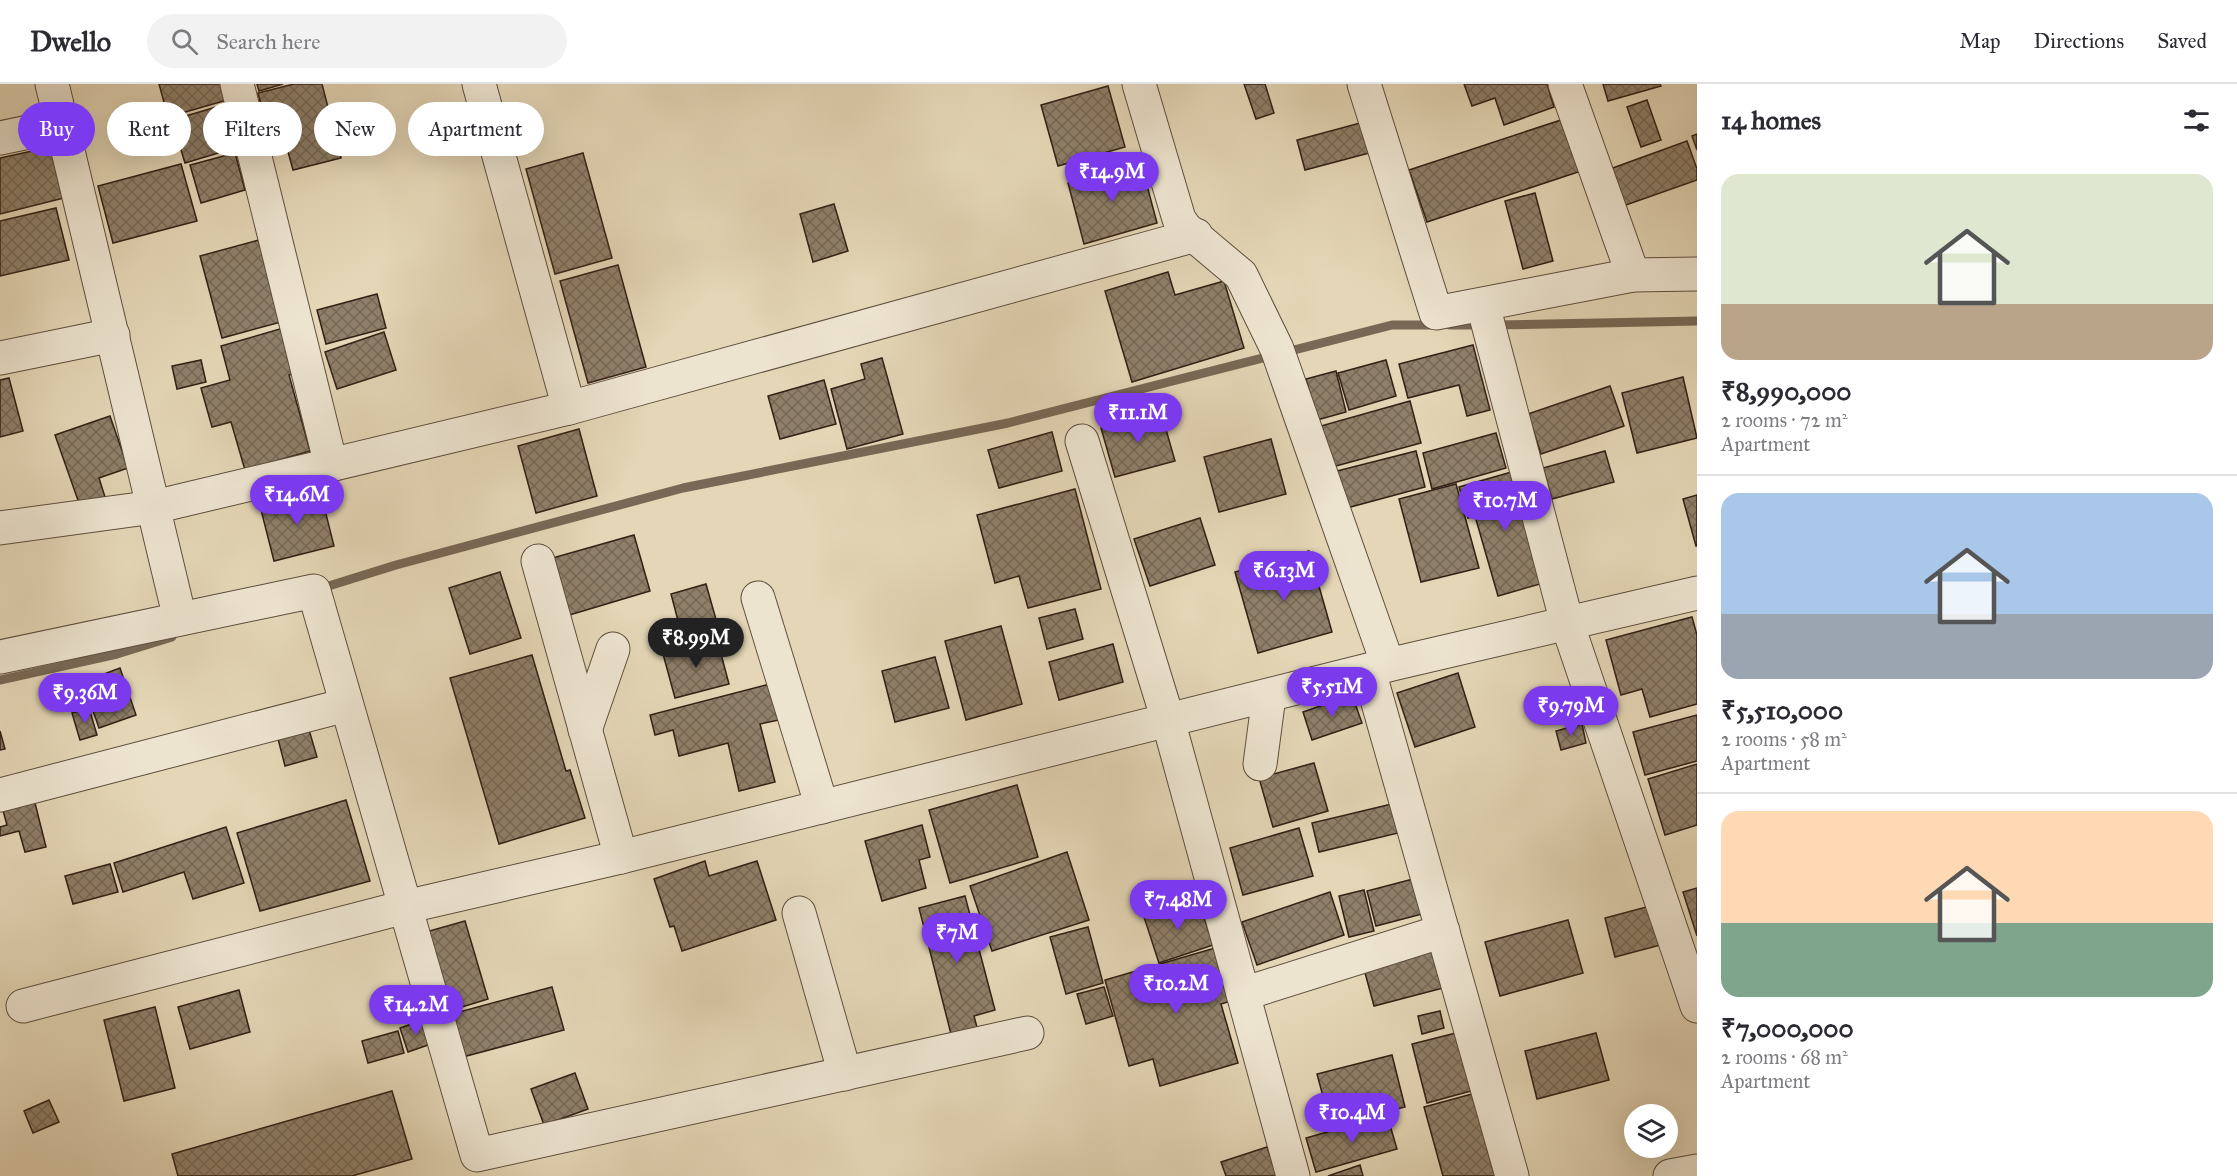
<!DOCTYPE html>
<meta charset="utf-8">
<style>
:root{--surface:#fff;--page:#f2f2f3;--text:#2b2b33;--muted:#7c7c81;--line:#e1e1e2;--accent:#7c3aed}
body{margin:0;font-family:"IM FELL Great Primer",serif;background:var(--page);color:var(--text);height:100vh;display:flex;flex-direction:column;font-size:22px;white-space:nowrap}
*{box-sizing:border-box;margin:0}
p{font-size:20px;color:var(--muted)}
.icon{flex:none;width:33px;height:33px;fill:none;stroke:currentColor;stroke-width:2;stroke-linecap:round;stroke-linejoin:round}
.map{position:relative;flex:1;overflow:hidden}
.panel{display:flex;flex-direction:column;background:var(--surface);width:540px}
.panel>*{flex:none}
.guide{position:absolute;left:18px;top:18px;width:570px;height:54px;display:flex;gap:12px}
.tools{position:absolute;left:1624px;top:1020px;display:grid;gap:12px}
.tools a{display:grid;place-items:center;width:54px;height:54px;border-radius:50%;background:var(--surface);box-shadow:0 6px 24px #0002;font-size:30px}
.price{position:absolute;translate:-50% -51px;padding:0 14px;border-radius:21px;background:var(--accent);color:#fff;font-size:20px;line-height:39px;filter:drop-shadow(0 2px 3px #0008)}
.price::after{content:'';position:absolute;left:50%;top:36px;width:18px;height:14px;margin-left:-9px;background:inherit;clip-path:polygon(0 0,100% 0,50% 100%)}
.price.active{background:#222;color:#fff}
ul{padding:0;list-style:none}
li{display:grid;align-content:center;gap:12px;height:318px;padding:0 24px}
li+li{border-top:2px solid var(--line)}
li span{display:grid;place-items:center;height:186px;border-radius:18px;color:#555}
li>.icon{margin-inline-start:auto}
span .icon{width:108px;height:108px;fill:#fffc;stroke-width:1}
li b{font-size:26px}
h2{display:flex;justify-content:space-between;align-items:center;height:72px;padding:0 24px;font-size:26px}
.tag{padding:0 21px;border-radius:27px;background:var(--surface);box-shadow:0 6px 24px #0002;font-size:21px;line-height:54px}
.tag.active{background:var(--accent);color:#fff}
header{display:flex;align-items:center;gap:36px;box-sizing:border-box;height:84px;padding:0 30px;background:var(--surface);border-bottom:2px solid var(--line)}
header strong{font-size:28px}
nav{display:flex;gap:33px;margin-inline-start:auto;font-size:21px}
.search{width:420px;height:54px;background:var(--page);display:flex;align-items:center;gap:15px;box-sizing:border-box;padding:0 21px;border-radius:33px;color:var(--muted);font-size:22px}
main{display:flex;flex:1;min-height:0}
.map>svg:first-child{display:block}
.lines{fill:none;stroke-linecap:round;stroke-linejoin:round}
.stream{stroke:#786855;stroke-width:9}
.building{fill:url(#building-cross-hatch);stroke:#322015;stroke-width:1.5}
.minor-casing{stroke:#5e4e3d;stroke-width:35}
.minor{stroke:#ede4d0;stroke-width:33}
</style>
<header>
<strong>Dwello</strong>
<div class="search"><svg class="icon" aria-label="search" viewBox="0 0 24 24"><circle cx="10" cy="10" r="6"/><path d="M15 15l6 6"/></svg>Search here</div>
<nav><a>Map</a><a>Directions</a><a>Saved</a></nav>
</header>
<main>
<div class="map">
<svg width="1697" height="1092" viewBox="0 0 1697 1092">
<defs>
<pattern id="building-cross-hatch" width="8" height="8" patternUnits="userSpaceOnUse" patternTransform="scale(1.5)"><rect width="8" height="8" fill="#8f7f69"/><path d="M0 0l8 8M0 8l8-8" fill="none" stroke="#756855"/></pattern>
</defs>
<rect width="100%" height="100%" fill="#e4d6b6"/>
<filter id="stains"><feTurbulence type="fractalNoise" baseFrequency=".00333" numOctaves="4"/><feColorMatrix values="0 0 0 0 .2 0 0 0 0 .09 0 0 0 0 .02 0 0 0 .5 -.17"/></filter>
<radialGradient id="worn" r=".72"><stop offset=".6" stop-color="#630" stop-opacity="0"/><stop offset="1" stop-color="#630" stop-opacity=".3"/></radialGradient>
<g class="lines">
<g class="stream">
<path d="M 1450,241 L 1482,241"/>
<path d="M 1495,241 L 1697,237"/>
<path d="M 319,505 L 396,481 L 683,404 L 1008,339 L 1392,241 L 1437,241"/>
<path d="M 0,596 L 117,570 L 172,553"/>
</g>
</g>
<g class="building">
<path d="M 159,0 L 222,0 L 227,16 L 168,33 Z"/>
<path d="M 257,0 L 283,0 L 259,7 Z"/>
<path d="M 294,0 L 322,0 L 341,74 L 293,86 L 287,64 L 273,68 L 258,9 Z"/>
<path d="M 1244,0 L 1265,0 L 1274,29 L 1256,35 Z"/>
<path d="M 1464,0 L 1547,0 L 1554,23 L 1504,41 L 1495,14 L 1472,22 Z"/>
<path d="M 1603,0 L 1660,0 L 1661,2 L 1608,17 Z"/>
<path d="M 1108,2 L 1125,63 L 1058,82 L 1041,21 Z"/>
<path d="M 1647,16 L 1661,56 L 1641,63 L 1627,23 Z"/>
<path d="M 223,21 L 235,64 L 185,79 L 172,36 Z"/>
<path d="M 1567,34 L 1584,86 L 1427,138 L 1409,86 Z"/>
<path d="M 1364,38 L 1373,68 L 1305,86 L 1297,56 Z"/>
<path d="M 1697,50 L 1697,66 L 1692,52 Z"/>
<path d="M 1687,57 L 1697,85 L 1697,96 L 1623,122 L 1610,85 Z"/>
<path d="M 51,63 L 64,114 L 0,130 L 0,74 Z"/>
<path d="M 235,69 L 245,106 L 201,119 L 190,81 Z"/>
<path d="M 583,69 L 612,174 L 555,190 L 526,85 Z"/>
<path d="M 1141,79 L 1157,139 L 1084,160 L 1068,99 Z"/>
<path d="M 181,80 L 197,137 L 113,159 L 98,102 Z"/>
<path d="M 1535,109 L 1553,177 L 1523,185 L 1505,117 Z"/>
<path d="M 834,120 L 848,167 L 813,178 L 800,130 Z"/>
<path d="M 56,124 L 69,176 L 0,192 L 0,137 Z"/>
<path d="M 259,156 L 281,238 L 222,254 L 200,172 Z"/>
<path d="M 618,181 L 646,283 L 588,299 L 560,197 Z"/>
<path d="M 1168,188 L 1175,211 L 1224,197 L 1244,264 L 1132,298 L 1105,207 Z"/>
<path d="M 377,210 L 386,244 L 326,260 L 317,226 Z"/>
<path d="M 287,243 L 300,288 L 289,291 L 310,367 L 245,386 L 231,338 L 212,343 L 201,304 L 230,296 L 221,262 Z"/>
<path d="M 384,248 L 396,286 L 337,305 L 325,268 Z"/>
<path d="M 1473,261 L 1490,326 L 1467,332 L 1459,301 L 1408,314 L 1399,280 Z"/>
<path d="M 882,274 L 903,350 L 847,365 L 831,305 L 865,295 L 861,280 Z"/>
<path d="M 201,276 L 206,298 L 177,305 L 172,282 Z"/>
<path d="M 1386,276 L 1396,312 L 1349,326 L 1338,289 Z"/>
<path d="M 1336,287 L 1346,328 L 1317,336 L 1306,295 Z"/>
<path d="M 1683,293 L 1697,354 L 1637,369 L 1622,309 Z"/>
<path d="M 9,294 L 23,347 L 0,353 L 0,296 Z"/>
<path d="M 824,296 L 836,340 L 780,355 L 768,312 Z"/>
<path d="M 1610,302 L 1624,342 L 1541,370 L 1528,330 Z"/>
<path d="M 1410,317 L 1421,359 L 1332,383 L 1321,342 Z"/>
<path d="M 1161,328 L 1175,377 L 1115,393 L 1101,344 Z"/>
<path d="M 110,332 L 128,384 L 99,394 L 105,413 L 80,422 L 55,351 Z"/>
<path d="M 579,345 L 597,412 L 536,429 L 518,362 Z"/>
<path d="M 1052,348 L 1062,387 L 999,404 L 988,366 Z"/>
<path d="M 1496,349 L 1506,384 L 1432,405 L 1423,369 Z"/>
<path d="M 1271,355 L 1286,410 L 1219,428 L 1204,373 Z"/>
<path d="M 1416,367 L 1425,403 L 1343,425 L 1333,388 Z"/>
<path d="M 1605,367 L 1614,398 L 1552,415 L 1543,384 Z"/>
<path d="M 1515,387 L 1547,498 L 1498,512 L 1475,432 L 1468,434 L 1459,403 Z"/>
<path d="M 1456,400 L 1479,484 L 1421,498 L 1399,415 Z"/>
<path d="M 1075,405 L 1101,505 L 1028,524 L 1019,492 L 995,499 L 977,431 Z"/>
<path d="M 320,406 L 334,462 L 274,477 L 260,422 Z"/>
<path d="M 1697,411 L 1697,462 L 1696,462 L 1683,415 Z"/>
<path d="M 1200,434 L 1215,481 L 1150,502 L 1134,455 Z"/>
<path d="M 634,451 L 650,507 L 566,532 L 549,475 Z"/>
<path d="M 1309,467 L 1332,548 L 1258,569 L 1235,488 Z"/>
<path d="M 500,488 L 521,554 L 470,570 L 449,504 Z"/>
<path d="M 706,500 L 717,539 L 681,548 L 671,510 Z"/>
<path d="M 1075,525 L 1083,555 L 1047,565 L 1039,534 Z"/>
<path d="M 1692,533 L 1697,551 L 1697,620 L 1650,633 L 1642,605 L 1621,611 L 1606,556 Z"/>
<path d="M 1001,542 L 1022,620 L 966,636 L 945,557 Z"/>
<path d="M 717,555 L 729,600 L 675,614 L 663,570 Z"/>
<path d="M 1113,560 L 1123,598 L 1059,616 L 1049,578 Z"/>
<path d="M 532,571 L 566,687 L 570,686 L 585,734 L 499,760 L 450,594 Z"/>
<path d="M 935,573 L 949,624 L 895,638 L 882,587 Z"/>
<path d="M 120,584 L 136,631 L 99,644 L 83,598 Z"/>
<path d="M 1458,589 L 1475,643 L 1415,663 L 1397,609 Z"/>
<path d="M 770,600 L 779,636 L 760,640 L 775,698 L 739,707 L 728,659 L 679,672 L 673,646 L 655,651 L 650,631 Z"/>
<path d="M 1352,611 L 1362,639 L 1312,656 L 1303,628 Z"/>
<path d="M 89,624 L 97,651 L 80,656 L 72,629 Z"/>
<path d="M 1697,631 L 1697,677 L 1645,691 L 1633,648 Z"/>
<path d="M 307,639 L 317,673 L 285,682 L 276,647 Z"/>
<path d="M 1582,640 L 1586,659 L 1561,666 L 1556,647 Z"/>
<path d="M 0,647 L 5,665 L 0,666 Z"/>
<path d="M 1314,679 L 1328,727 L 1273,743 L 1259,694 Z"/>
<path d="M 1697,680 L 1697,741 L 1665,751 L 1648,695 Z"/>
<path d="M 1017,701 L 1038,773 L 950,799 L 929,726 Z"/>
<path d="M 33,711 L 46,763 L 25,768 L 19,747 L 0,752 L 0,743 L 7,741 L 1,719 Z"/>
<path d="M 346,716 L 370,797 L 260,827 L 237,749 Z"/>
<path d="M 1392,720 L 1398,749 L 1319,768 L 1312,739 Z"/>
<path d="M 922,741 L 930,773 L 919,776 L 926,804 L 882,817 L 865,757 Z"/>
<path d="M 226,743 L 244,799 L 193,815 L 184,788 L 123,808 L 114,779 Z"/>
<path d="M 1299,744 L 1313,792 L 1243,811 L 1230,764 Z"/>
<path d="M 1067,768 L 1089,836 L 992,867 L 970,802 Z"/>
<path d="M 705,777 L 709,792 L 757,777 L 776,836 L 682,867 L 674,842 L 670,843 L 654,795 Z"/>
<path d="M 110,780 L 118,808 L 73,820 L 65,792 Z"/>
<path d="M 1417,794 L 1426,829 L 1376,842 L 1367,807 Z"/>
<path d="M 1697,804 L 1697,852 L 1683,808 Z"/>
<path d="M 1364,806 L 1374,847 L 1349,853 L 1339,812 Z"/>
<path d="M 1330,808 L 1344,851 L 1257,881 L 1242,838 Z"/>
<path d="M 965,812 L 995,926 L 974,932 L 978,947 L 952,954 L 919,824 Z"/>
<path d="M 1198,815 L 1213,861 L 1159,879 L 1144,833 Z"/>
<path d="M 1658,820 L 1668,859 L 1615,873 L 1605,834 Z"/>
<path d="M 1568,836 L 1583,889 L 1500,912 L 1485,858 Z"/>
<path d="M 465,837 L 488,915 L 449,927 L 426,848 Z"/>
<path d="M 1088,843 L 1103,899 L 1066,910 L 1050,853 Z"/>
<path d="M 1222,862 L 1237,915 L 1221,920 L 1238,979 L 1160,1002 L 1153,975 L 1129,982 L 1105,896 Z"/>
<path d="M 1438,866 L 1447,903 L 1374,922 L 1364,885 Z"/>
<path d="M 552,903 L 564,946 L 459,974 L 448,931 Z"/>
<path d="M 1104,903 L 1113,932 L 1086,940 L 1077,910 Z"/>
<path d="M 239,906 L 250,948 L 190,965 L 178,923 Z"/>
<path d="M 155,923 L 175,1004 L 124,1017 L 104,936 Z"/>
<path d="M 1440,927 L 1444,944 L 1422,950 L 1418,932 Z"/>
<path d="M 423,936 L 431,960 L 408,968 L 400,944 Z"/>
<path d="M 398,947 L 404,969 L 368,979 L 362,957 Z"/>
<path d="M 1456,949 L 1471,1007 L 1427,1019 L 1412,960 Z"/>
<path d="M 1596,949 L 1609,996 L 1537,1015 L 1525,967 Z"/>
<path d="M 1392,971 L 1405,1023 L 1331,1042 L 1317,990 Z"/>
<path d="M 575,989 L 588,1025 L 544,1041 L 531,1005 Z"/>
<path d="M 392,1007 L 412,1075 L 352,1092 L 178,1092 L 172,1070 Z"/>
<path d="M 1472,1010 L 1495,1092 L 1443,1092 L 1424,1023 Z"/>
<path d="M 49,1016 L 59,1038 L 33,1049 L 24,1027 Z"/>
<path d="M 1387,1031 L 1397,1065 L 1316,1088 L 1306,1054 Z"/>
<path d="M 1267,1063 L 1277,1092 L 1226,1092 L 1221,1078 Z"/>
<path d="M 1360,1081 L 1363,1092 L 1328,1092 Z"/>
</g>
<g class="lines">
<g class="minor-casing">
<g id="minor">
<path d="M 52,0 L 180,535"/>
<path d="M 237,0 L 331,381"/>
<path d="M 479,0 L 569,324"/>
<path d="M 1139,0 L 1179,135 L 1185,144 L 1241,191 L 1277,265 L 1388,581"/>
<path d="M 1364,0 L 1436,229 L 1633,191 L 1697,190"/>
<path d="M 1565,0 L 1633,191"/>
<path d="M 0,54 L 62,41"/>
<path d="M 1483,221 L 1567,539 L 1697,922"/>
<path d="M 0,274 L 113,251"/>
<path d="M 1082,357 L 1168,636 L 1293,1092"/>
<path d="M 0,444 L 154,423 L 569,324 L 1196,151"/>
<path d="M 538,477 L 621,773"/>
<path d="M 758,514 L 822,723"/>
<path d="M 0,573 L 314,507 L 477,1071 L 1027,949"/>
<path d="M 1369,587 L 1512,1092"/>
<path d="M 585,646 L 613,565"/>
<path d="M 1260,680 L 1269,612"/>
<path d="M 0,711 L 346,621"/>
<path d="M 799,829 L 845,990"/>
<path d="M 1243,910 L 1443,847"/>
<path d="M 23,922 L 405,823 L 621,773 L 1388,581 L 1697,509"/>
<path d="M 1670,1092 L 1697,1087"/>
</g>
</g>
<use href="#minor" class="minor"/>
</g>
<rect width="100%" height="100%" filter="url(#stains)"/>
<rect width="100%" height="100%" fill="url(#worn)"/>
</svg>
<div class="tools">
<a><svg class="icon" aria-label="layers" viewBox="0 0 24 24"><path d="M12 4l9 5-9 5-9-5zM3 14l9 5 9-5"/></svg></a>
</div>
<b class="price" style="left:1112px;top:119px">₹14.9M</b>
<b class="price" style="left:1138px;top:360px">₹11.1M</b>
<b class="price" style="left:297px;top:442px">₹14.6M</b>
<b class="price" style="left:1505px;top:448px">₹10.7M</b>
<b class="price" style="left:1284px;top:518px">₹6.13M</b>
<b class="price active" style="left:696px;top:585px">₹8.99M</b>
<b class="price" style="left:1332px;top:634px">₹5.51M</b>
<b class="price" style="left:85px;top:640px">₹9.36M</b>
<b class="price" style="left:1571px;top:653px">₹9.79M</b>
<b class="price" style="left:1178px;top:847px">₹7.48M</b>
<b class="price" style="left:957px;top:880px">₹7M</b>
<b class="price" style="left:1176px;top:931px">₹10.2M</b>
<b class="price" style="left:416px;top:952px">₹14.2M</b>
<b class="price" style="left:1352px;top:1060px">₹10.4M</b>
<div class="guide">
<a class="tag active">Buy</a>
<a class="tag">Rent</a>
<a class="tag">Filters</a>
<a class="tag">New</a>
<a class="tag">Apartment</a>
</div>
</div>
<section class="panel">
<h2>14 homes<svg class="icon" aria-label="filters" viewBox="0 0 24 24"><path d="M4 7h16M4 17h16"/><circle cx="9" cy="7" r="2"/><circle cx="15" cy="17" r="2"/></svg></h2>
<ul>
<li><span style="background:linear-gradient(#dfe7d0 70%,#b9a48a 0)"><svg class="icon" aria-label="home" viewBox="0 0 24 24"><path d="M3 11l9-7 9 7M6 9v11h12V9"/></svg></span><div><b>₹8,990,000</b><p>2 rooms · 72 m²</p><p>Apartment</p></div></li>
<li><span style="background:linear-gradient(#a9c7e8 65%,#9aa5b1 0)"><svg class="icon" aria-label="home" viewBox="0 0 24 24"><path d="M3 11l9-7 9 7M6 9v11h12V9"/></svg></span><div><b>₹5,510,000</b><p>2 rooms · 58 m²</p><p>Apartment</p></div></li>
<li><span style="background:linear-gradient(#ffd9b3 60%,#7fa58c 0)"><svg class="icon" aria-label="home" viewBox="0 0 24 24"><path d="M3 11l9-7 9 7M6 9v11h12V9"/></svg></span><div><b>₹7,000,000</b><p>2 rooms · 68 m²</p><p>Apartment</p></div></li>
</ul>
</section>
</main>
